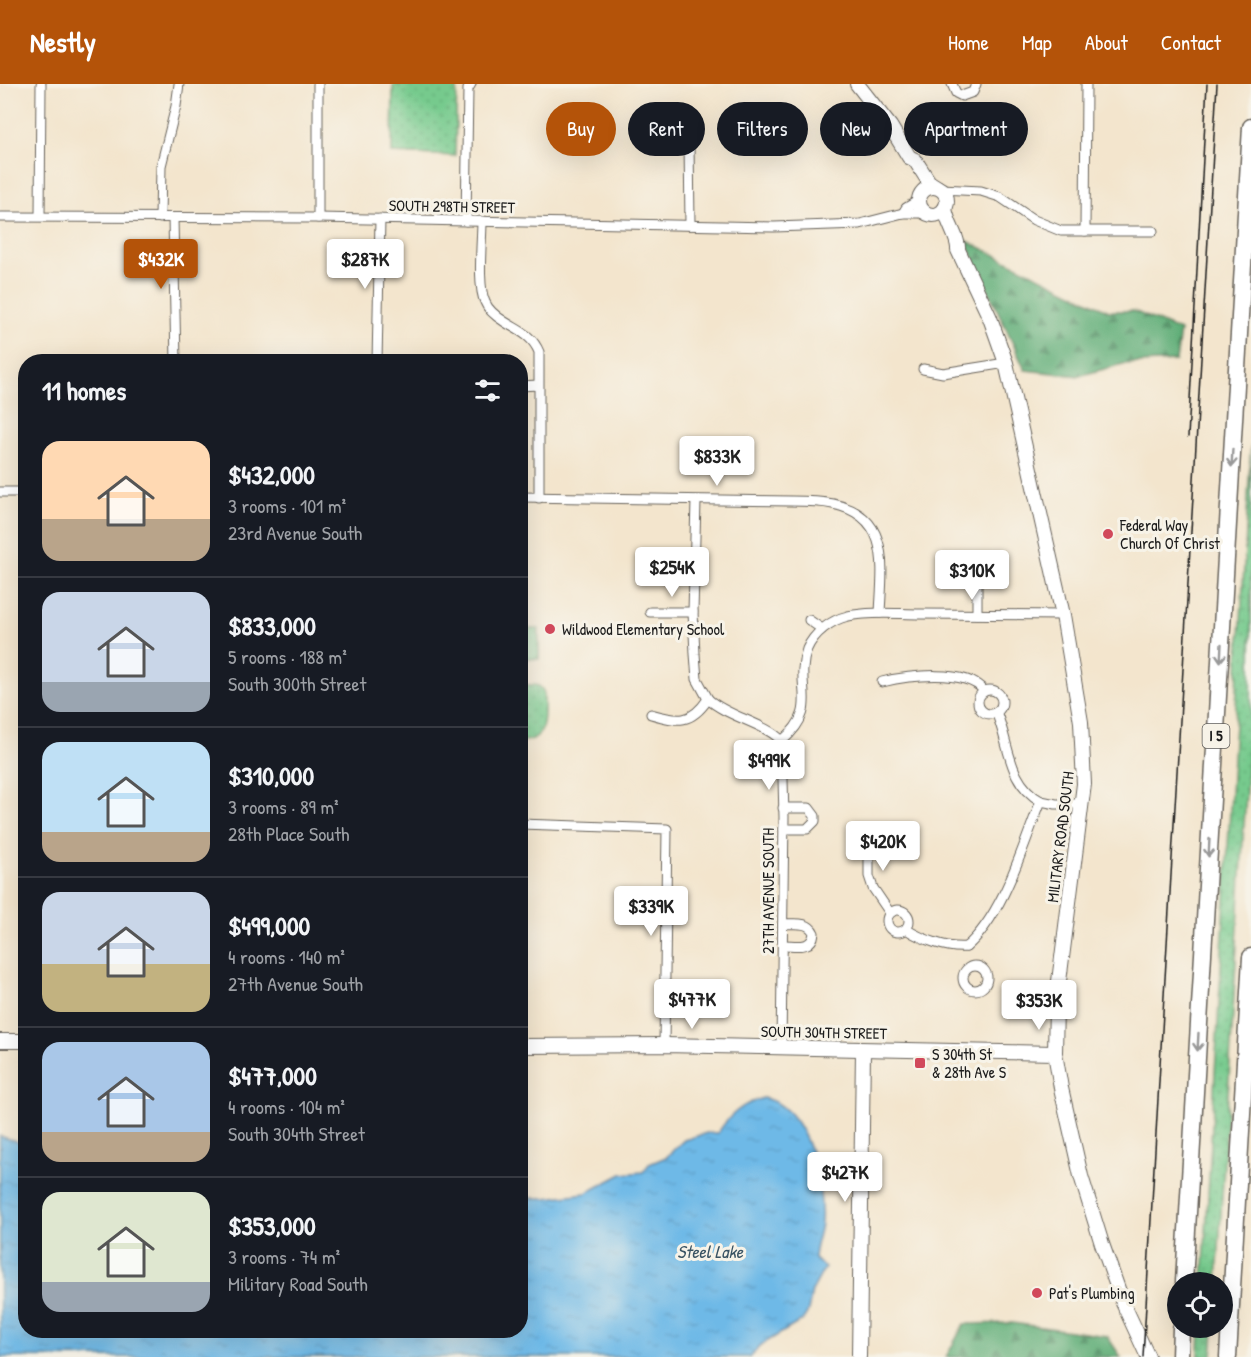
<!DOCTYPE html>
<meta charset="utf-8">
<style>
:root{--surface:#171b24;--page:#242831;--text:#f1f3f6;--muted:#9ea1a6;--line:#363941;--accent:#b45309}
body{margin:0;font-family:"Patrick Hand",sans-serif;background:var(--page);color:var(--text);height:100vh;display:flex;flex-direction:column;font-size:22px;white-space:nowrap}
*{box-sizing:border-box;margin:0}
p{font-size:20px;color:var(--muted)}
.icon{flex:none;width:33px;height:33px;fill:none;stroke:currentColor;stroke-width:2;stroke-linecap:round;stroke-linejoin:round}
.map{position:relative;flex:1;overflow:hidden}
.sheet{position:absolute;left:18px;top:270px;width:510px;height:984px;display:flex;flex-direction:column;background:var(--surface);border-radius:24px;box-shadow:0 6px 24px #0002}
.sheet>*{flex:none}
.top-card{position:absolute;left:546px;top:18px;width:570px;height:54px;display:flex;gap:12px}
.tools{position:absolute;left:1167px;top:1188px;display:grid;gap:12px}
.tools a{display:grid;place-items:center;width:66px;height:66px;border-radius:50%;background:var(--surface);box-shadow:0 6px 24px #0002;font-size:30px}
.price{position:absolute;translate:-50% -51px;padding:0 14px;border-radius:6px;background:#fff;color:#222;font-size:20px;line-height:39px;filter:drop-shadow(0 2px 3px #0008)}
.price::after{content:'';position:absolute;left:50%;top:36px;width:18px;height:14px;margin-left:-9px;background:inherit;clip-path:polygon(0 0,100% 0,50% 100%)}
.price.selected{background:var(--accent);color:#fff}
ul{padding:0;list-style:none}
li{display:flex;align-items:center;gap:18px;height:150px;padding:0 24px}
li+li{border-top:2px solid var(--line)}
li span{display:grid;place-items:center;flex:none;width:168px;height:120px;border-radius:18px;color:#555}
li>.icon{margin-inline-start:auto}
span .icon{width:72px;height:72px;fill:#fffc;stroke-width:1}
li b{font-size:26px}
h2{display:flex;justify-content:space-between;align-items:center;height:72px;padding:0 24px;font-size:26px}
.tag{padding:0 21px;border-radius:27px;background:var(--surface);box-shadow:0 6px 24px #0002;font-size:21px;line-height:54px}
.tag.selected{background:var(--accent);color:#fff}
header{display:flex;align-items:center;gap:36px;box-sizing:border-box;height:84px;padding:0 30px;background:var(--accent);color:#fff}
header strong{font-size:28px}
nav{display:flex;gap:33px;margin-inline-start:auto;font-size:21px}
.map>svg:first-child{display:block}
.grass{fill:url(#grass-dots);stroke:#497354;stroke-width:1.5}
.forest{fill:url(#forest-firs);stroke:#3e654a;stroke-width:1.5}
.water{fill:url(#water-ripples);stroke:#456a82;stroke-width:1.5}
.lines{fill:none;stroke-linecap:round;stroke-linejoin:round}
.street-casing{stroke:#67625a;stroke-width:11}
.secondary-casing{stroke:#67625a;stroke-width:16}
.highway-casing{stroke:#67625a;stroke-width:19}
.street{stroke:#fff;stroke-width:9}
.secondary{stroke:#fff;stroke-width:14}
.highway{stroke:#fff;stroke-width:16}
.tram{stroke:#1c1c1c;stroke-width:1.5}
.oneway{stroke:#999}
.poi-dot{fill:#d1495b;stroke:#f7f3e8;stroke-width:2}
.labels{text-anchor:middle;stroke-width:6;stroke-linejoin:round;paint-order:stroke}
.shield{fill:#f7f3e8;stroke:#5e5c59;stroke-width:1.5}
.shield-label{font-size:15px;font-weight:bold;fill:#1c1c1c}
.street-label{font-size:16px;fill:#1c1c1c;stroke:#f7f3e8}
.poi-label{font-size:16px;fill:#1c1c1c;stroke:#f7f3e8;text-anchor:start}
.water-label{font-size:18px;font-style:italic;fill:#395363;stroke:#f7f3e8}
</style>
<header>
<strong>Nestly</strong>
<nav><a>Home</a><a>Map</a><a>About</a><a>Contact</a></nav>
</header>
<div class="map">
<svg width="1251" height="1273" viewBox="0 0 1251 1273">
<defs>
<pattern id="grass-dots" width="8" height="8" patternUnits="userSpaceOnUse" patternTransform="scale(1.5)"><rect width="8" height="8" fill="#76ca8d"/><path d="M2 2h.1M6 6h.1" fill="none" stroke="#66ad79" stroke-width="1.8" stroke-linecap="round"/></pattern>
<pattern id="forest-firs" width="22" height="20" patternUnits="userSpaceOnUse" patternTransform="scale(1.5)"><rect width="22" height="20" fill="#60ae78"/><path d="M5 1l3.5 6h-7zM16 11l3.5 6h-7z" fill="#4e8d62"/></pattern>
<pattern id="water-ripples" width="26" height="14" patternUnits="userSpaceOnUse" patternTransform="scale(1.5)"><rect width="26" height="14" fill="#6eb9e7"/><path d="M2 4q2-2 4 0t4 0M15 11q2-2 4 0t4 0" fill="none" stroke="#5f9ec6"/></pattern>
</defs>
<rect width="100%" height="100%" fill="#f7f3e8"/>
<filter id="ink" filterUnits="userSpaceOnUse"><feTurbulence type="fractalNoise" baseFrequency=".0167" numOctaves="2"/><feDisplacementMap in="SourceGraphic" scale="12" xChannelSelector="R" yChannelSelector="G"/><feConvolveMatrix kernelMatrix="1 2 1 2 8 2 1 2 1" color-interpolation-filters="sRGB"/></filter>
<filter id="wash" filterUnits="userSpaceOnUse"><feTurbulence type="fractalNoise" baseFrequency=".008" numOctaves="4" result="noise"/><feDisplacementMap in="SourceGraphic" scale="24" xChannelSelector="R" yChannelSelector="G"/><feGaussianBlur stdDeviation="1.35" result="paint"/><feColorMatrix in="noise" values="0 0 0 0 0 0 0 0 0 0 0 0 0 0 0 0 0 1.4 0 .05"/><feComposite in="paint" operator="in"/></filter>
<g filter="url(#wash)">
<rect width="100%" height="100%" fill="#f3e5cd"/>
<g class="grass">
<path d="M 393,0 L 457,0 L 455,72 L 392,69 Z"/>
<path d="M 1251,361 L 1251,623 L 1217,1198 L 1203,1198 Z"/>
<path d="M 521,545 L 539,545 L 539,575 L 521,574 Z"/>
<path d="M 521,601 C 531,601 541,598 544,610 C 544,631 548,658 521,657 Z"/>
<path d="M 1200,1244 L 1214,1244 L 1212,1273 L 1199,1273 Z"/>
</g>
<g class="forest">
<path d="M 965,156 L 1109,227 L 1134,227 L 1180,247 L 1176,277 L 1123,280 L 1079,292 L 1025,286 Z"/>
<path d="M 1012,1239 L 1107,1252 L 1121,1273 L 946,1273 L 964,1240 Z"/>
</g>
<path class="water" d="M 763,1014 C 808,1022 824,1101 821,1139 C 820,1150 814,1163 814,1175 L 825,1183 L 812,1207 L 808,1227 L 803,1236 L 761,1261 L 750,1273 L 0,1273 L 0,1052 L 16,1057 L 25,1064 L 26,1246 L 520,1246 L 521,1114 L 546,1114 L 586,1109 L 622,1090 L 643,1088 L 649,1080 L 666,1073 L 684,1056 L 707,1049 L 718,1049 C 729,1031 742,1020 763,1014 Z"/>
</g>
<g filter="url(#ink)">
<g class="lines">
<g class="street-casing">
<g id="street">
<path d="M 318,0 L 318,134"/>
<path d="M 952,0 L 956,9 L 962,12 L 973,8 L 976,0"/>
<path d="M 689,59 L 690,141"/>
<path d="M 941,105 L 981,107 L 1000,113 L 1034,136 L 1061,147 L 1153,147"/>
<path d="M 903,129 L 906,124 L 919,116"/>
<path d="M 40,132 L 41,0"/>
<path d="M 0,133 L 318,134 L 774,143 L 860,140 L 903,129 L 925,129"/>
<path d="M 160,134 L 161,82 L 176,22 L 179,0"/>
<path d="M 173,134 L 176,278"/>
<path d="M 466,137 L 468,5 L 471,0"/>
<path d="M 482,137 C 482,157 477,202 485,218 C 488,226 497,233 505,238 C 519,247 532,251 539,268 L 539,414"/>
<path d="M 1085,147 L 1086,0"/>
<path d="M 377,278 L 380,135"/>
<path d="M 923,285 L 943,289 L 1006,279"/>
<path d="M 520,302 L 538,301"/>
<path d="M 0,408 L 26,408"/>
<path d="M 520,413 L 791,417 C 805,417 819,417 833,420 C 892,432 882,484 880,529"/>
<path d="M 696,417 L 693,528 L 695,570 L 697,595 L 708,615"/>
<path d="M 650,528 L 693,528"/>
<path d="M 977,530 L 977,479"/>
<path d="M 809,536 L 822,545"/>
<path d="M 882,598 C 907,592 967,584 984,607"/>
<circle cx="990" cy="618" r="12"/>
<path d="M 651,630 C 679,638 691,640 708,615 C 728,633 765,639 782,657"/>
<path d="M 1041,717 L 1056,720 L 1083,720"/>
<path d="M 783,724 L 809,724 L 815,732 L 815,737 L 807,745 L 784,745"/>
<path d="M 520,740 L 667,745 L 664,961"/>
<path d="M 869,751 L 869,792 L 873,804 L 890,829"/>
<circle cx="898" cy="837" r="11"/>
<path d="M 906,845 C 921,855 948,865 966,863"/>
<path d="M 783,861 C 796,861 812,866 814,849 C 809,837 795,840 783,840"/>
<path d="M 966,863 C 1003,832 1023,761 1041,717 C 1007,698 1010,660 996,628"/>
<circle cx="975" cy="894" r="12"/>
<path d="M 781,963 L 784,733 L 782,657 C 822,623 793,604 807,565 C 814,549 831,536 848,532 C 872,527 897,530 921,530 C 968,530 1015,531 1063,531"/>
</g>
</g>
<g class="secondary-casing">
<g id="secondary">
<path d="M 857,0 L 890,42 L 909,73 L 915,76 L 929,98 L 937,103"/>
<circle cx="933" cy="117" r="14"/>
<path d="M 945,124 C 947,140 959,154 958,166 L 990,234 L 1006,279 L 1063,531 L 1081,638 L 1084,700 L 1056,921 L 1055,969 L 1061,1004 L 1081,1092 L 1102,1160 L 1123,1219 L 1148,1273"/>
<path d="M 0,957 L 26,957"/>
<path d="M 520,962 L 664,961 L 1055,969"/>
<path d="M 859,1273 L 863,966"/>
</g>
</g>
<g class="highway-casing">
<g id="highway">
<path d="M 1184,1198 L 1251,43"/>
<path d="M 1180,1273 L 1181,1244"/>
<path d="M 1228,1273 L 1251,873"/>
</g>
</g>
<use href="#street" class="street"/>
<use href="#secondary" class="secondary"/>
<use href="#highway" class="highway"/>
<g class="tram">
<path d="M 1188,353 L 1207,0"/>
<path d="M 1143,1273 L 1217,0"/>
</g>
</g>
<defs><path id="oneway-shaft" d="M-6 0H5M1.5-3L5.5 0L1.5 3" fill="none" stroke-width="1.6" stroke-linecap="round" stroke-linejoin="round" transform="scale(1.5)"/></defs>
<g class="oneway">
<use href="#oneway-shaft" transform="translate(1232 374) rotate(93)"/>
<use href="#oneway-shaft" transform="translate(1221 569) rotate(93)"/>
<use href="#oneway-shaft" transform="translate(1209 764) rotate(93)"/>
<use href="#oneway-shaft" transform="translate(1198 958) rotate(93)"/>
</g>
</g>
<g class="poi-dot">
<circle cx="1108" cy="450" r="6"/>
<circle cx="550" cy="545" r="6"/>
<rect x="914" y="973" width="12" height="12" rx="3"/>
<circle cx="1037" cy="1209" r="6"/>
</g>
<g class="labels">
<rect class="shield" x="1202.5" y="640" width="27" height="24" rx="4.5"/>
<g class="shield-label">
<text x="1216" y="657">I 5</text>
</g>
<g class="street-label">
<text transform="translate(452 122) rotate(1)" y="6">SOUTH 298TH STREET</text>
<text transform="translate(1060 753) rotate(-83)" y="6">MILITARY ROAD SOUTH</text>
<text transform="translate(768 807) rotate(-90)" y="6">27TH AVENUE SOUTH</text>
<text transform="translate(824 948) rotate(1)" y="6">SOUTH 304TH STREET</text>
</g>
<g class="poi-label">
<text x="1120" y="447">Federal Way<tspan x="1120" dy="18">Church Of Christ</tspan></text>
<text x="562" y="551">Wildwood Elementary School</text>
<text x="932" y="976">S 304th St<tspan x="932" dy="18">&amp; 28th Ave S</tspan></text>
<text x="1049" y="1215">Pat's Plumbing</text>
</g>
<g class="water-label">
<text x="710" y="1174">Steel Lake</text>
</g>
</g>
</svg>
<div class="tools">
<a><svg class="icon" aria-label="locate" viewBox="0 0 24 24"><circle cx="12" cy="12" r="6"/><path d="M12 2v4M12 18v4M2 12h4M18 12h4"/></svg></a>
</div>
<b class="price selected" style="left:161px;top:206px">$432K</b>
<b class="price" style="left:365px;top:206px">$287K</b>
<b class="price" style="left:717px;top:403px">$833K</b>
<b class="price" style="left:672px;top:514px">$254K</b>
<b class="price" style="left:972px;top:517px">$310K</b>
<b class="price" style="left:769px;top:707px">$499K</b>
<b class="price" style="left:883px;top:788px">$420K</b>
<b class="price" style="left:651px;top:853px">$339K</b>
<b class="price" style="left:692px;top:946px">$477K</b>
<b class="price" style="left:1039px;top:947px">$353K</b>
<b class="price" style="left:845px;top:1119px">$427K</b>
<div class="top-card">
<a class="tag selected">Buy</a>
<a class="tag">Rent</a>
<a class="tag">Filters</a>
<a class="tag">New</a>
<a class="tag">Apartment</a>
</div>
<section class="sheet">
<h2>11 homes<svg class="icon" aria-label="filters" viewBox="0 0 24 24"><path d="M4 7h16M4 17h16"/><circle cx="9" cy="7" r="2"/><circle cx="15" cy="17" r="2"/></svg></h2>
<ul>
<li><span style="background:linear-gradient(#ffd9b3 65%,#b9a48a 0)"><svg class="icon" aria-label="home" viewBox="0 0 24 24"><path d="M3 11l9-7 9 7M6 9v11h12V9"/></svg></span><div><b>$432,000</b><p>3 rooms · 101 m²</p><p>23rd Avenue South</p></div></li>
<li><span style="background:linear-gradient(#c9d6e8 75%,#9aa5b1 0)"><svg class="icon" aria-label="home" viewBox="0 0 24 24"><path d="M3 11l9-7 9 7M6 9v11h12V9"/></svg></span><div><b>$833,000</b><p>5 rooms · 188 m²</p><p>South 300th Street</p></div></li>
<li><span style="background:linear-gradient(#bfe0f5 75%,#b9a48a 0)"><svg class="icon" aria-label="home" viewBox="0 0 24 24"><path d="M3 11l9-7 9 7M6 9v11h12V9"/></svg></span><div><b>$310,000</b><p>3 rooms · 89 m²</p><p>28th Place South</p></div></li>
<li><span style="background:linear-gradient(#c9d6e8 60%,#c2b280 0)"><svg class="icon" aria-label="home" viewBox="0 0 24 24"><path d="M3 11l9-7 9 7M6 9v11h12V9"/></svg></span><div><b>$499,000</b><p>4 rooms · 140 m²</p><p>27th Avenue South</p></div></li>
<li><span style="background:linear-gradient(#a9c7e8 75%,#b9a48a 0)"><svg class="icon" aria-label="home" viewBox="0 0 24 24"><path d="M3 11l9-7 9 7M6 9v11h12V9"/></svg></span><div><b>$477,000</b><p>4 rooms · 104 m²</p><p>South 304th Street</p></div></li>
<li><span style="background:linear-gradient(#dfe7d0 75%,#9aa5b1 0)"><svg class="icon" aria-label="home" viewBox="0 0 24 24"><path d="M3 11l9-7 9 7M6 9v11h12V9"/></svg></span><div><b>$353,000</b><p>3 rooms · 74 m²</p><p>Military Road South</p></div></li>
</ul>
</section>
</div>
